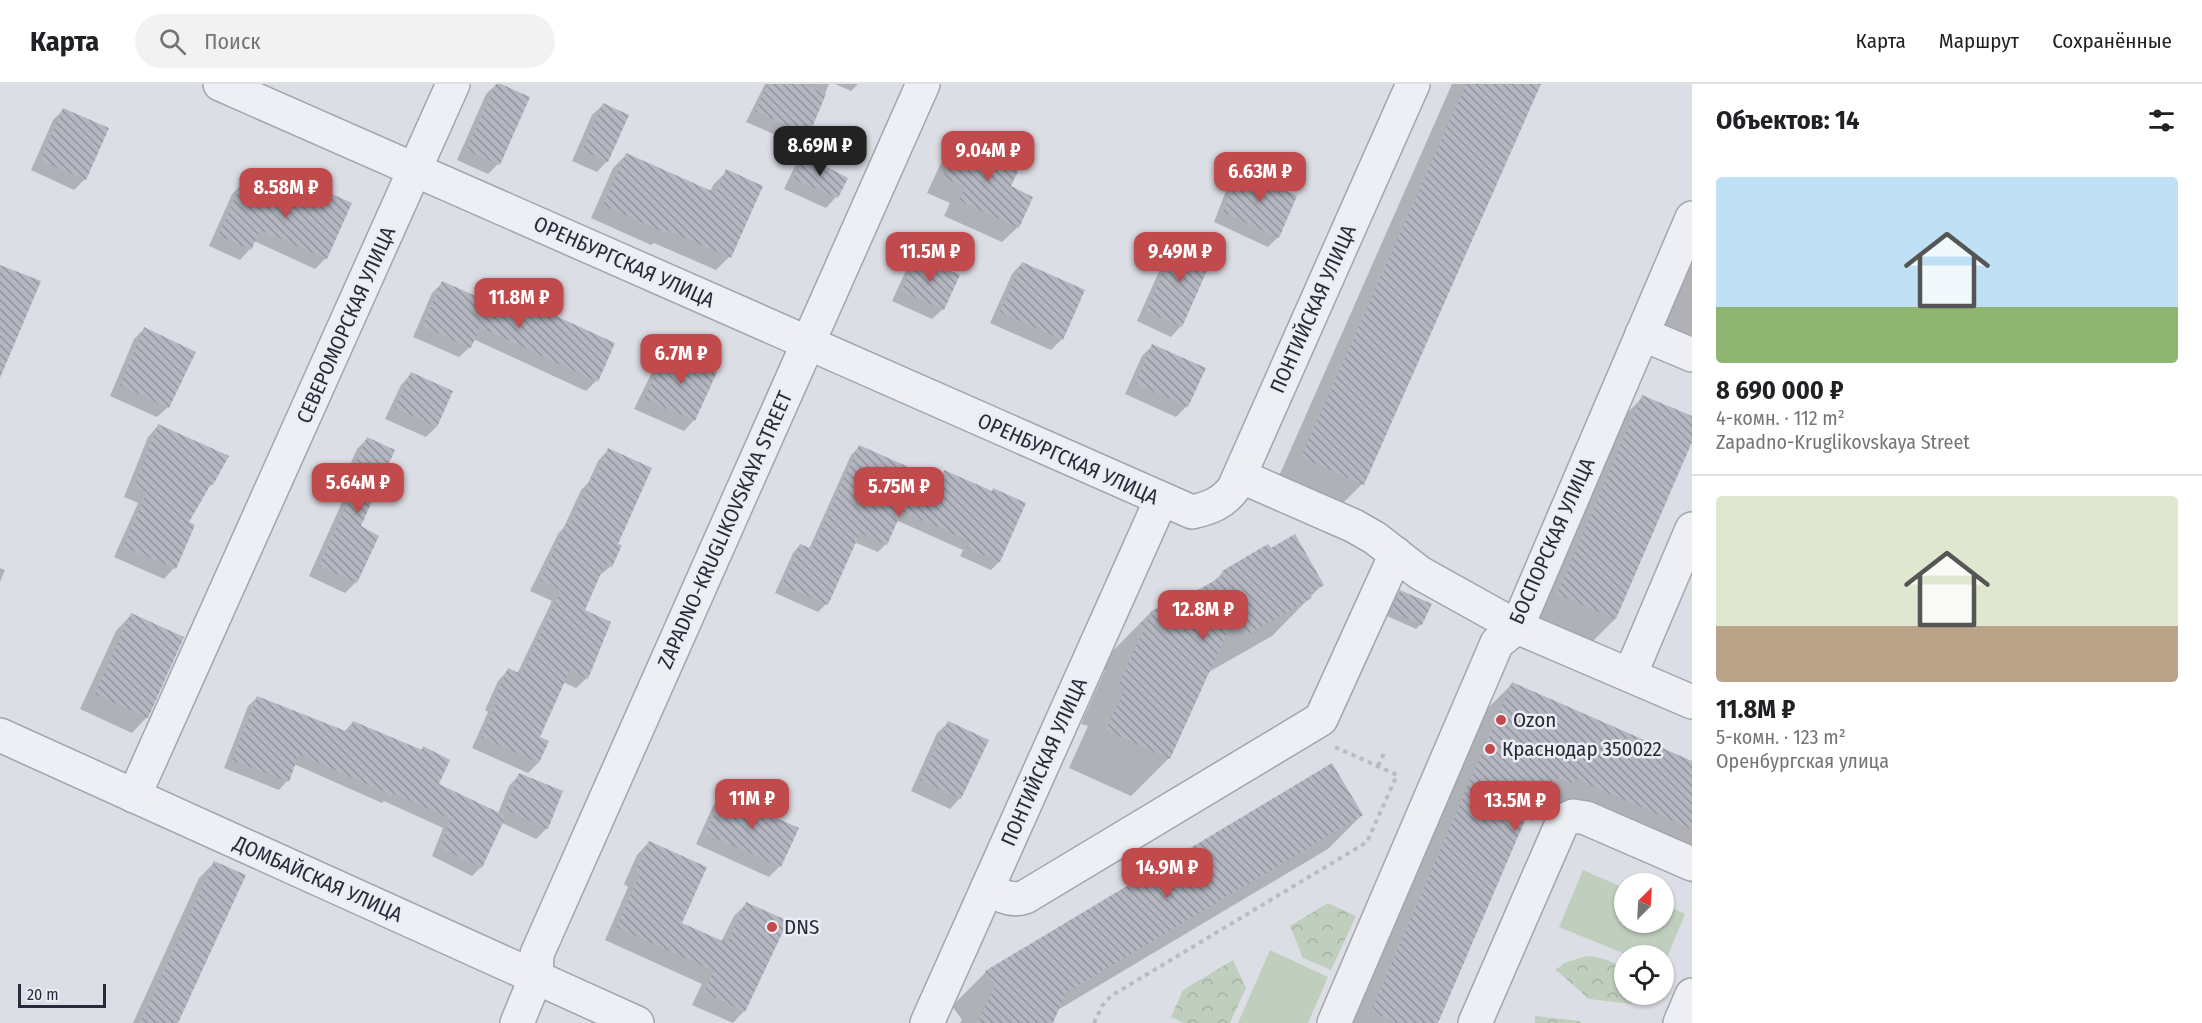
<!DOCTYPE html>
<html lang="ru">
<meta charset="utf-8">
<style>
:root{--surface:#fff;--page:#f2f2f2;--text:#202124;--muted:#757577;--line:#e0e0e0;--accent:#c14a4c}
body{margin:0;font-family:"Fira Sans Condensed",sans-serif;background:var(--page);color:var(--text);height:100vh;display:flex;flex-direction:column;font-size:22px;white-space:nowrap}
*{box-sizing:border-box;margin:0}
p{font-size:20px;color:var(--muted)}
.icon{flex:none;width:33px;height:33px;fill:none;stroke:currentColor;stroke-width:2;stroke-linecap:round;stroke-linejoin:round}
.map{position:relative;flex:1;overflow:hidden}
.panel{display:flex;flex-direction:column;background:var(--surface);width:510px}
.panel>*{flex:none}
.needle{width:39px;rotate:24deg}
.controls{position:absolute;left:1614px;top:789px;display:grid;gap:12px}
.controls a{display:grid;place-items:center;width:60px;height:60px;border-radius:50%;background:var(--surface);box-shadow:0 2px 4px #0004;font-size:30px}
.scale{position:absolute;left:18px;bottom:15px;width:88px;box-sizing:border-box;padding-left:6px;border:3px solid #272b3a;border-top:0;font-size:16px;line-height:21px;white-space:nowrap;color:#272b3a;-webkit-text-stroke:4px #ebedf3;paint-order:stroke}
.price{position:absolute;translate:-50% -51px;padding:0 14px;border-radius:12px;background:var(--accent);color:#fff;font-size:20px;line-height:39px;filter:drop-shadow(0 2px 3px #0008)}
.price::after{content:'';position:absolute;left:50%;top:36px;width:18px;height:14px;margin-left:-9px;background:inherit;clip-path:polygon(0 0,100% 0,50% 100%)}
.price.current{background:#222;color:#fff}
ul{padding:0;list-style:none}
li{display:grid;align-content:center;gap:12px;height:318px;padding:0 24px}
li+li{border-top:2px solid var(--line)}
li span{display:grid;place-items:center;height:186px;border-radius:6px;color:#555}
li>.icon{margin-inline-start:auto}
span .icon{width:108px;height:108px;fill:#fffc;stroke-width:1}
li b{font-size:26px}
h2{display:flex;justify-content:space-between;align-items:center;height:72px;padding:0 24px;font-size:26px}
header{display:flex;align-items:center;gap:36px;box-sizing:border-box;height:84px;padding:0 30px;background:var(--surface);border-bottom:2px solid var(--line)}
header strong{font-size:28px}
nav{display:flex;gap:33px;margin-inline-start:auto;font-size:21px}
.search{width:420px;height:54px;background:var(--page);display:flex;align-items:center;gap:15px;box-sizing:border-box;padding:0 21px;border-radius:33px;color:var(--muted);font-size:22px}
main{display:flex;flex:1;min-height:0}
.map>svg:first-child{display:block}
.park{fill:url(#park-crowns)}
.pitch{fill:#c0cebe}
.shadow{fill:#0003}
.building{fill:url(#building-back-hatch)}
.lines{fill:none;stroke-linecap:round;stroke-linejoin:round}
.minor-casing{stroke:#a2a5ae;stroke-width:36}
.path{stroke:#babcc4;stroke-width:4;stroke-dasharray:4.5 4.5;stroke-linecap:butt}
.minor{stroke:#eeeff4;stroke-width:33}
.poi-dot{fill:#c14a4c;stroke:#ebedf3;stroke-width:2}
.labels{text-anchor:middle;stroke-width:5;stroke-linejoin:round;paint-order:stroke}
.street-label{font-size:21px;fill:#272b3a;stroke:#ebedf3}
.poi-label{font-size:21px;fill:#272b3a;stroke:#ebedf3;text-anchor:start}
</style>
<header>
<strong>Карта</strong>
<div class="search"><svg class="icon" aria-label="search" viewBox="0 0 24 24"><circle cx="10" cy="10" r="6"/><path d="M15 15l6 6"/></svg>Поиск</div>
<nav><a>Карта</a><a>Маршрут</a><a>Сохранённые</a></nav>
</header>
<main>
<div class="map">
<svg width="1692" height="939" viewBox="0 0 1692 939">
<defs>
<pattern id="park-crowns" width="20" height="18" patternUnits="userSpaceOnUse" patternTransform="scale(1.5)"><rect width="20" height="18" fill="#c0cebe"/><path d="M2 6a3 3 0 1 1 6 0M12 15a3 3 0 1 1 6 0" fill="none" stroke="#a5b1a4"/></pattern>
<pattern id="building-back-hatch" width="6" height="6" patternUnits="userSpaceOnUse" patternTransform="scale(1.5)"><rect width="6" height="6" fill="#b4b7c1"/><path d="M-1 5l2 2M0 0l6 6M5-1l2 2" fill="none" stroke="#92959e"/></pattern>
</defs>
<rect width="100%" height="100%" fill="#dcdee5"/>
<g class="park">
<path d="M 1328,819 L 1356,832 L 1331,886 L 1303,874 L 1290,842 Z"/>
<path d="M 1587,872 C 1599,873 1620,877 1624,891 C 1626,896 1624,905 1624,910 L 1632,911 L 1632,920 L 1589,915 L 1556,886 L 1564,879 Z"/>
<path d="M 1233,876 L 1246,904 L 1230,939 L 1184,939 L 1171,933 L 1183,906 Z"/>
<path d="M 1535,932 L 1579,937 L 1582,939 L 1535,939 Z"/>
</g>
<g class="pitch">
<path d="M 1583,786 L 1624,804 L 1624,838 L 1664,838 L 1664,820 L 1685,830 L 1664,881 L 1664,872 L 1627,871 L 1559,843 Z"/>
<path d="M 1270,866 L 1328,893 L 1308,939 L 1238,939 Z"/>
</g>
<g class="shadow">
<path d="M 497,0 L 498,80 L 488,90 L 457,76 L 486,10 Z"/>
<path d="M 765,0 L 829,0 L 808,50 L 797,60 L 746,38 Z"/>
<path d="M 835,0 L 858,0 L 851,7 Z"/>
<path d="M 1452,0 L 1539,0 L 1362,400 L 1335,427 L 1275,401 Z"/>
<path d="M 603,21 L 607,77 L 597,88 L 572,77 L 592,31 Z"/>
<path d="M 63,26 L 85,95 L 74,106 L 31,86 L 53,36 Z"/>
<path d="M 961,55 L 1009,103 L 1018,143 L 1002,158 L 944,132 L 950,119 L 927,109 L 945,70 Z"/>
<path d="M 626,71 L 710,108 L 713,101 L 727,87 L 729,173 L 716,186 L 654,159 L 651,161 L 591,134 L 613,84 Z"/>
<path d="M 804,73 L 836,113 L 826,124 L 784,105 L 794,84 Z"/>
<path d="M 1241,86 L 1278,153 L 1268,163 L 1214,138 L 1230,96 Z"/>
<path d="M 242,100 L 294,123 L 299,112 L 310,101 L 326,174 L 315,185 L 254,157 L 250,165 L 240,176 L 209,162 L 232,110 Z"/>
<path d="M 1692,140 L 1692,282 L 1641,260 Z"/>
<path d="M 1178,156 L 1181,242 L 1171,253 L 1137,237 L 1168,167 Z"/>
<path d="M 917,174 L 943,225 L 932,235 L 892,217 L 907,184 Z"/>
<path d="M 1022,179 L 1062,255 L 1051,266 L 990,239 L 1012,190 Z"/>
<path d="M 443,198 L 507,227 L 520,212 L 552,232 L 596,297 L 586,307 L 473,255 L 470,263 L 459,273 L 413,253 L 432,209 Z"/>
<path d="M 144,245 L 168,323 L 157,333 L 110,312 L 134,255 Z"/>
<path d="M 1152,262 L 1187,322 L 1176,333 L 1125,310 L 1142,272 Z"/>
<path d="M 668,266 L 694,336 L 684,347 L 634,325 L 658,276 Z"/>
<path d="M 411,290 L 436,343 L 426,353 L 385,335 L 401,301 Z"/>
<path d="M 1643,313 L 1692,334 L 1692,354 L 1615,535 L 1577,573 L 1520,549 L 1605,351 Z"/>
<path d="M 158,342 L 212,400 L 205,407 L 187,439 L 193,442 L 174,484 L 164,495 L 114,473 L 138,419 L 124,413 L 148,353 Z"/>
<path d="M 367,355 L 356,498 L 345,509 L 309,492 L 343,416 L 336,413 L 357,365 Z"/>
<path d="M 859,363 L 937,396 L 945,388 L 991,408 L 1024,420 L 999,478 L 991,486 L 960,472 L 963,466 L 896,436 L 886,460 L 878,468 L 854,458 L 826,520 L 818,528 L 775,509 L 793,469 L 800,461 L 809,465 L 851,371 Z"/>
<path d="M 608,366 L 616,461 L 611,482 L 599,492 L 583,527 L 587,594 L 576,604 L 563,598 L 538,654 L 538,679 L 528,689 L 472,664 L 488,628 L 485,626 L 498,597 L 508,586 L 517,590 L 552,517 L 530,507 L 558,450 L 564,443 L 581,406 L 588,399 L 598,377 Z"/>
<path d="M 1268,462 L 1323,500 L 1272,552 L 1207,589 L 1169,674 L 1131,712 L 1069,684 L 1088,642 L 1081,640 L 1105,586 L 1101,579 L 1150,529 L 1174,516 L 1177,520 L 1210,501 L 1223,488 Z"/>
<path d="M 0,484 L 5,486 L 0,498 Z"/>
<path d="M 1401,507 L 1421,540 L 1416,545 L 1387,532 L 1396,512 Z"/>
<path d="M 131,531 L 147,633 L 132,649 L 80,625 L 116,547 Z"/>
<path d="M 1512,600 L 1692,678 L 1692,799 L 1537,732 L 1532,737 L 1525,734 L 1437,939 L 1345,939 L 1474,638 Z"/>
<path d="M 257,614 L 345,647 L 353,638 L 420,667 L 423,664 L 437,701 L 498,729 L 509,702 L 519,691 L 547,744 L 536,755 L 502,739 L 481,783 L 472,792 L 432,772 L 443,744 L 384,717 L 382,719 L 294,680 L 287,697 L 279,706 L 224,684 L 248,622 Z"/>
<path d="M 948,639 L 960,714 L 950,725 L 911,707 L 937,649 Z"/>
<path d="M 723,712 L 780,782 L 769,793 L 696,760 L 713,722 Z"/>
<path d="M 1362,731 L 1328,765 L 1056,927 L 1051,939 L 960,939 L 962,936 L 952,922 L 986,888 Z"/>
<path d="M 649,758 L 680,840 L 721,858 L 734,832 L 746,820 L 744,927 L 733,939 L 692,921 L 702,900 L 605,856 L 628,803 L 624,800 L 637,771 Z"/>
<path d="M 215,778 L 177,939 L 133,939 L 199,794 Z"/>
</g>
<g class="building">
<path d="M 496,0 L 501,0 L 530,13 L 500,81 L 466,66 Z"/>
<path d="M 768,0 L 802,0 L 826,10 L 809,51 L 755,27 Z"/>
<path d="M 1466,0 L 1541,0 L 1364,401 L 1301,373 Z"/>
<path d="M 603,19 L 629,31 L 608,78 L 582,66 Z"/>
<path d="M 63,24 L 109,44 L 86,96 L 40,76 Z"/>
<path d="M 960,53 L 1021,81 L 1011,102 L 1033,113 L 1019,144 L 959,116 L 965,103 L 942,93 Z"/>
<path d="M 626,69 L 716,109 L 726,85 L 763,102 L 731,174 L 667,146 L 666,149 L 603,121 Z"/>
<path d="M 804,71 L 848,94 L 838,114 L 793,95 Z"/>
<path d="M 1240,84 L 1297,112 L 1279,154 L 1223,128 Z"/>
<path d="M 242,98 L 299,123 L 309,100 L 352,119 L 327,175 L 261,146 L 251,166 L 218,151 Z"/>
<path d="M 1178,155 L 1214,171 L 1182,243 L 1146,227 Z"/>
<path d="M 917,172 L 960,191 L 944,226 L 901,207 Z"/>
<path d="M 1022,178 L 1085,206 L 1063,256 L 1000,228 Z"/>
<path d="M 0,181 L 41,197 L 0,294 Z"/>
<path d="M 442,197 L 512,228 L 519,210 L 556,226 L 554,231 L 615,259 L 598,298 L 480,243 L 471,264 L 422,242 Z"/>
<path d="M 144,243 L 196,268 L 169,324 L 120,301 Z"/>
<path d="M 1152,260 L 1206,284 L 1188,323 L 1135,299 Z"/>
<path d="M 668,264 L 717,288 L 695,337 L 644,314 Z"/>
<path d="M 411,288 L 453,307 L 437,343 L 395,324 Z"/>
<path d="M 1642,311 L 1692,332 L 1692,358 L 1616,535 L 1557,510 Z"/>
<path d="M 158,340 L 229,372 L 213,401 L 211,400 L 189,438 L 195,441 L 176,485 L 123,462 L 147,408 L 134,402 Z"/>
<path d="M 367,353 L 395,366 L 361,442 L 379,452 L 357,499 L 319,482 L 353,406 L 345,402 Z"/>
<path d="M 859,361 L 940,397 L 944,386 L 992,407 L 993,404 L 1026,419 L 1000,478 L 967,464 L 969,457 L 902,427 L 887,461 L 860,449 L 828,521 L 782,501 L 800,460 L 812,465 Z"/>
<path d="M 608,364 L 652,384 L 618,460 L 622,461 L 612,483 L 605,480 L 585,526 L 611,538 L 588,595 L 570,586 L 540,653 L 549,657 L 539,679 L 481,653 L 497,617 L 494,615 L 508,584 L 521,590 L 561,506 L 540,496 L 568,437 L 571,439 L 591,393 L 594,395 Z"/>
<path d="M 1295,450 L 1324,501 L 1309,510 L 1312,514 L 1247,551 L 1236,529 L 1170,675 L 1106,646 L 1125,604 L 1118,601 L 1143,547 L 1139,540 L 1152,532 L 1150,528 L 1175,514 L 1177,518 L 1224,491 L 1222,487 L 1268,460 L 1271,464 Z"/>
<path d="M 1400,506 L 1432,520 L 1422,541 L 1391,527 Z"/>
<path d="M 131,529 L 184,553 L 148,634 L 95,610 Z"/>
<path d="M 1512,598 L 1692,677 L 1692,745 L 1574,694 L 1572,699 L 1557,694 L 1543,705 L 1539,714 L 1535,713 L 1438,939 L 1398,939 L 1371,927 Z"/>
<path d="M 257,612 L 348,648 L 353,637 L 422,666 L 423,662 L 450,676 L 439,700 L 506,732 L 482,784 L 440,763 L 451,735 L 393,709 L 392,711 L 299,670 L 289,698 L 232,676 Z"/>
<path d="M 948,637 L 989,656 L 961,715 L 920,696 Z"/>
<path d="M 1332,679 L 1363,731 L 1066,909 L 1053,939 L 978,939 L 995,901 L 985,887 Z"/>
<path d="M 519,689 L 563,707 L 548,745 L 505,725 Z"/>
<path d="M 723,710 L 799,744 L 781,783 L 705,749 Z"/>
<path d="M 649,757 L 707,783 L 682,839 L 727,859 L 746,818 L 788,837 L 745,928 L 704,908 L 714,887 L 616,843 L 640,790 L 635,788 Z"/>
<path d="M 214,777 L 246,791 L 178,939 L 140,939 Z"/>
</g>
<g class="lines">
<g class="minor-casing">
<g id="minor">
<path d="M 220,0 L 1192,428 C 1210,424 1223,419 1234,404 L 1413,0"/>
<path d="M 1642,250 L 1692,271"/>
<path d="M 1240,392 L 1354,442 L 1375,454 L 1420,489 L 1517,543 L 1692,618"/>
<path d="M 1630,591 L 1692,445"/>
<path d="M 0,651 L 637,939"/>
<path d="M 134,712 L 453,0"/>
<path d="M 987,805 C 1001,811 1011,818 1025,813 L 1321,635 L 1396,470"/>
<path d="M 517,939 L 536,893 L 537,870 L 923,0"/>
<path d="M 927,939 L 1161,416"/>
<path d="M 1334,939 L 1497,559 L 1517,543 L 1692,134"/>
<path d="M 1475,939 L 1563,737 L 1573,732 L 1586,734 L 1692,780"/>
<path d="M 1680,939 L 1692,911"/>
</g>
</g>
<g class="path">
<path d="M 1378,682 L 1385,667"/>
<path d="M 1094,939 L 1102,922 L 1111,912 L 1367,758 L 1397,691 L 1335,663"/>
</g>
<use href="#minor" class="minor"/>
</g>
<g class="poi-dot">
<circle cx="1501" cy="636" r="6"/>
<circle cx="1490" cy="665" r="6"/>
<circle cx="772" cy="843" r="6"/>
</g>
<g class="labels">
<g class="street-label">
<text transform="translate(624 178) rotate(24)" y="7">ОРЕНБУРГСКАЯ УЛИЦА</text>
<text transform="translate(1313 225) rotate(-66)" y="7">ПОНТИЙСКАЯ УЛИЦА</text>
<text transform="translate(346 241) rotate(-66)" y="7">СЕВЕРОМОРСКАЯ УЛИЦА</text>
<text transform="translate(1068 375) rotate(24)" y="7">ОРЕНБУРГСКАЯ УЛИЦА</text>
<text transform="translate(725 446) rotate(-66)" y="7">ZAPADNO-KRUGLIKOVSKAYA STREET</text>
<text transform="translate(1552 457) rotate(-66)" y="7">БОСПОРСКАЯ УЛИЦА</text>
<text transform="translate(1044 678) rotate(-66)" y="7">ПОНТИЙСКАЯ УЛИЦА</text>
<text transform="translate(318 795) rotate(24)" y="7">ДОМБАЙСКАЯ УЛИЦА</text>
</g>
<g class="poi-label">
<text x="1513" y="643">Ozon</text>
<text x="1502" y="672">Краснодар 350022</text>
<text x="784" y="850">DNS</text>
</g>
</g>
</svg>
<div class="controls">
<a><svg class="needle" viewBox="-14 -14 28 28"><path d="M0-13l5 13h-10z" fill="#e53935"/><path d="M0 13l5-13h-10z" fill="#757577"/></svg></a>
<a><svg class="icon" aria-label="locate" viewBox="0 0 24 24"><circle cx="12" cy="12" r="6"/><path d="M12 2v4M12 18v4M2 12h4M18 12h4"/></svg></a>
</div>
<div class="scale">20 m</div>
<b class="price current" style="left:820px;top:93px">8.69M ₽</b>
<b class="price" style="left:988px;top:98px">9.04M ₽</b>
<b class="price" style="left:1260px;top:119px">6.63M ₽</b>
<b class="price" style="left:286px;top:135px">8.58M ₽</b>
<b class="price" style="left:930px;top:199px">11.5M ₽</b>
<b class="price" style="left:1180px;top:199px">9.49M ₽</b>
<b class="price" style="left:519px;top:245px">11.8M ₽</b>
<b class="price" style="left:681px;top:301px">6.7M ₽</b>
<b class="price" style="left:358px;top:430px">5.64M ₽</b>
<b class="price" style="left:899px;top:434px">5.75M ₽</b>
<b class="price" style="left:1203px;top:557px">12.8M ₽</b>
<b class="price" style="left:752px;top:746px">11M ₽</b>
<b class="price" style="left:1515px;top:748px">13.5M ₽</b>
<b class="price" style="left:1167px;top:815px">14.9M ₽</b>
</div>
<section class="panel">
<h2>Объектов: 14<svg class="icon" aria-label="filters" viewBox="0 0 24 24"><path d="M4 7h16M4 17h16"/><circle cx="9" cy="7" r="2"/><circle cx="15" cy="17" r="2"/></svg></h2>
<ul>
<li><span style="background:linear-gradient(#bfe0f5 70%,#8fb573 0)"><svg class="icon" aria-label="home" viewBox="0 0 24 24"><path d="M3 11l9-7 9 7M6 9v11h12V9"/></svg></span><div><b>8 690 000 ₽</b><p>4-комн. · 112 m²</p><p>Zapadno-Kruglikovskaya Street</p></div></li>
<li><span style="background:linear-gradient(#dfe7d0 70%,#b9a48a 0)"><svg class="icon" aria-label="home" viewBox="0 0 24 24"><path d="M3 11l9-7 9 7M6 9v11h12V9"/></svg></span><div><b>11.8M ₽</b><p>5-комн. · 123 m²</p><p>Оренбургская улица</p></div></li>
</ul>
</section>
</main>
